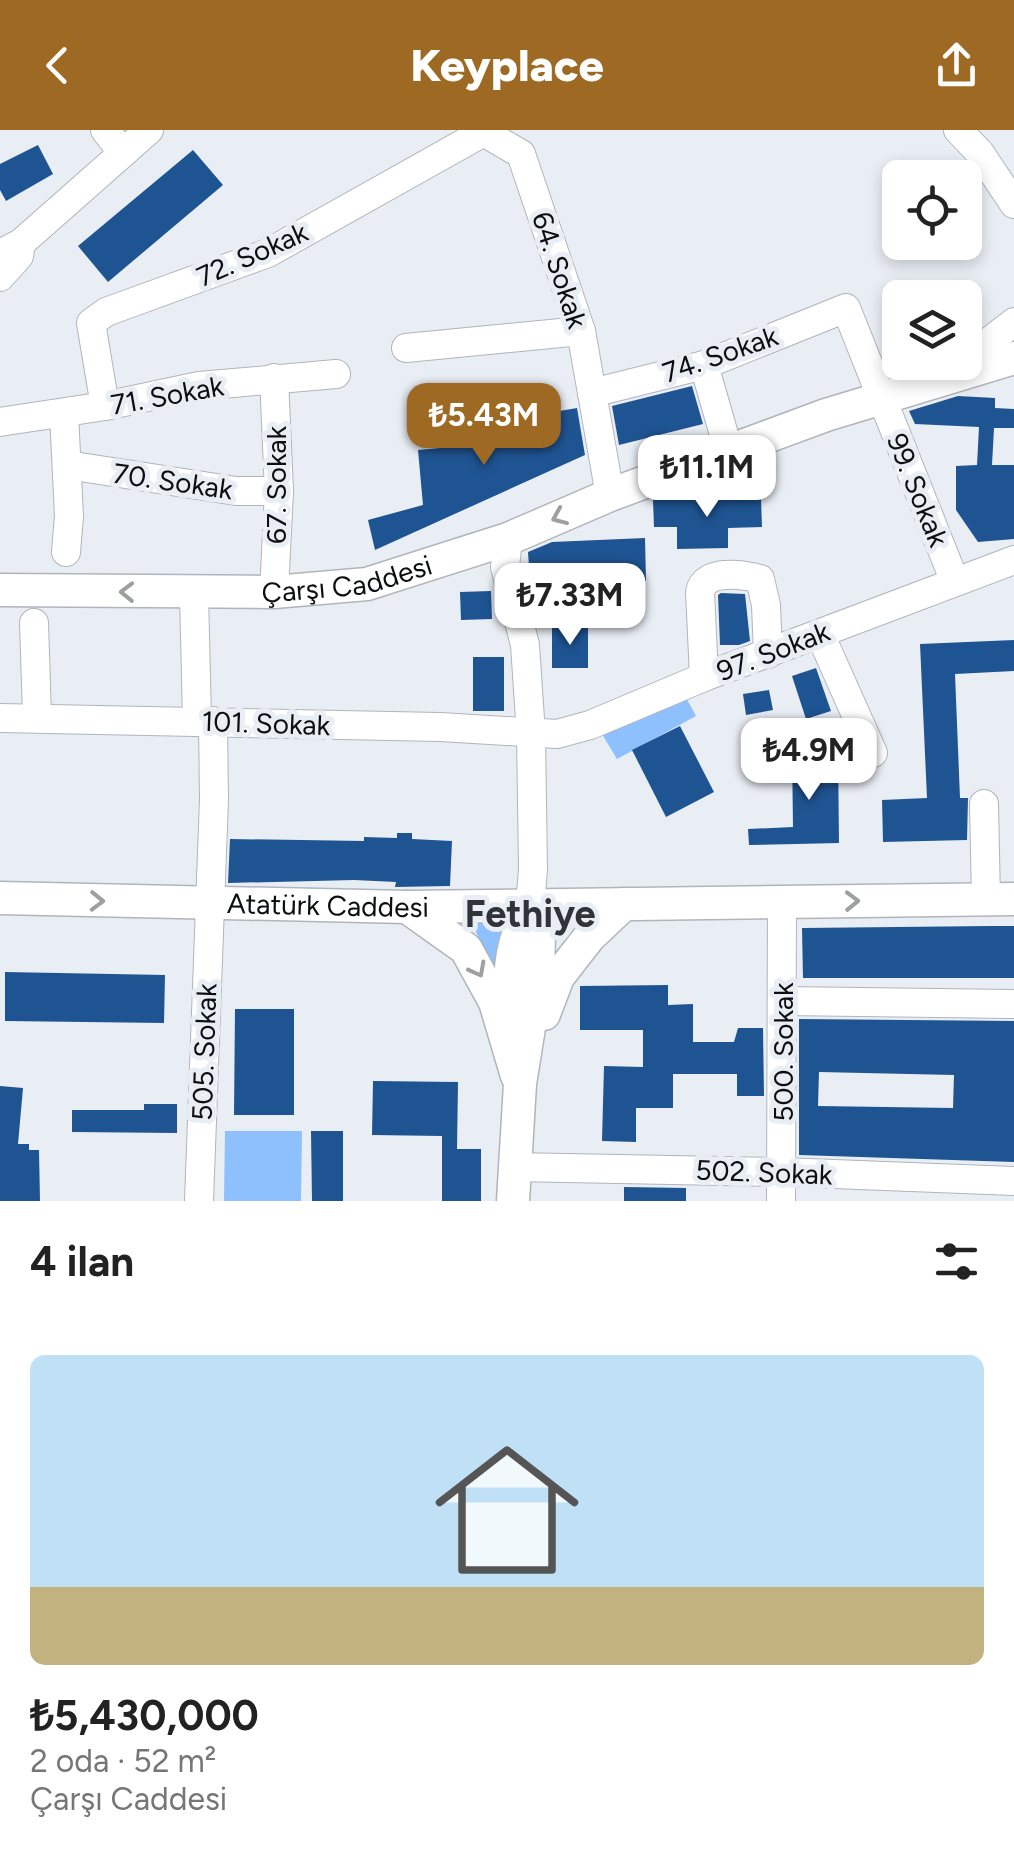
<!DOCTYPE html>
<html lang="tr">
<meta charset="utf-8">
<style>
:root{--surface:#fff;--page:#f6f6f6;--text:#222;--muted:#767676;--accent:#9e6922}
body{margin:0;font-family:Figtree,sans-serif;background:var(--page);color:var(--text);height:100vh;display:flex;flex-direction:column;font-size:38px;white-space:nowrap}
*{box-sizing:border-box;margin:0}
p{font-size:32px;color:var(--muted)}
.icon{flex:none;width:55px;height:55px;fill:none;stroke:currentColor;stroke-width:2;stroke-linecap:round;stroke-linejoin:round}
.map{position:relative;height:1071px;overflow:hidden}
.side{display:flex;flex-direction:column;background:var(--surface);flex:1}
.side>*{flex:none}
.controls{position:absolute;left:882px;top:30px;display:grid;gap:20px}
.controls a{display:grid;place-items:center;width:100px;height:100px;border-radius:15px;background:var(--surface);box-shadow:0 5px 15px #0003;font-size:50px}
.price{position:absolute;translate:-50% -85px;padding:0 22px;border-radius:20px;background:#fff;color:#222;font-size:32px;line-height:65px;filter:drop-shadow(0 2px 5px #0008)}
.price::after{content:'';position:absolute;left:50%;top:60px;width:30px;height:22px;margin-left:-15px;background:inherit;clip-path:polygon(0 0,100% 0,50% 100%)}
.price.active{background:var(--accent);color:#fff}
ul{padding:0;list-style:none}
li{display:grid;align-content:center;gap:20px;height:530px;padding:0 30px}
li span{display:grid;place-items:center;height:310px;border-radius:15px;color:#555}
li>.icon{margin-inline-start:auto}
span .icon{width:180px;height:180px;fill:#fffc;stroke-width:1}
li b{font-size:42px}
h2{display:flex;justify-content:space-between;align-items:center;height:120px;padding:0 30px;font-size:42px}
header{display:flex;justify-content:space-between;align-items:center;height:130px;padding:0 30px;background:var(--accent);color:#fff;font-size:45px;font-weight:800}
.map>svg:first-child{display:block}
.green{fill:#8ec0fe}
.building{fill:#1f5492;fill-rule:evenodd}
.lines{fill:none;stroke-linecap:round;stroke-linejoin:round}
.minor-casing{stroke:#b0b5bb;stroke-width:30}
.major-casing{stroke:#b0b5bb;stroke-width:35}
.minor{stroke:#fff;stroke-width:28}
.major{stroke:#fff;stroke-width:32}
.oneway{stroke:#9e9f9f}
.labels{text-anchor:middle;stroke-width:10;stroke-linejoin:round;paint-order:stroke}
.street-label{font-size:28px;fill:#0c0e10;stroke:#e9eef5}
.district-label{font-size:38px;font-weight:bold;fill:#303439;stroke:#e9eef5}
</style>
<header><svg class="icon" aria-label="back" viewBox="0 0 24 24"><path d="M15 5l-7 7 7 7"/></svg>Keyplace<svg class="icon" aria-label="share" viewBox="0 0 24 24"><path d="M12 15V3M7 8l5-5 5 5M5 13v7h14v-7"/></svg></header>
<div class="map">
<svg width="1014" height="1071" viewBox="0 0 1014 1071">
<rect width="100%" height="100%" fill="#e9eef5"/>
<g class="green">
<path d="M 682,560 L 696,586 L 617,629 L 599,599 Z"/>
<path d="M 502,791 L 502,854 L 471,792 Z"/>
<path d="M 225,1001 L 302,1001 L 301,1071 L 224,1071 Z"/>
</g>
<g class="building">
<path d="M 38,15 L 53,44 L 6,71 L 0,60 L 0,34 Z"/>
<path d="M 193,20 L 223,55 L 108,152 L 78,116 Z"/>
<path d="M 692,256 L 703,294 L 619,315 L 612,276 Z"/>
<path d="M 958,266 L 995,268 L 995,278 L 1014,279 L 1014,298 L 994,298 L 992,335 L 1014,335 L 1014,409 L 978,412 L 956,380 L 956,336 L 977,335 L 979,297 L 915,294 L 909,281 Z"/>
<path d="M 577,278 L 585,325 L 375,420 L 368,390 L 423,375 L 418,320 L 462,316 L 459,298 Z"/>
<path d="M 761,368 L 762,397 L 728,398 L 728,418 L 677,419 L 677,397 L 654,397 L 653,370 Z"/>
<path d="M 645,408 L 646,451 L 568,454 L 568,466 L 531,467 L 528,422 L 552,412 Z"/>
<path d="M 491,461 L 492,489 L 461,490 L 460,462 Z"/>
<path d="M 721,463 L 745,464 L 750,511 L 739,515 L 720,515 L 718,465 Z"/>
<path d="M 588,497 L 588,538 L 552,538 L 552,498 Z"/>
<path d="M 1014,510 L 1014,541 L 955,544 L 960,668 L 968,668 L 967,710 L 883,712 L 882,670 L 927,668 L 920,514 Z"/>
<rect x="473" y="527" width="31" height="54"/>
<path d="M 816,538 L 831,581 L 806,589 L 792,546 Z"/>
<path d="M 769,560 L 773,580 L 746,585 L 743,564 Z"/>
<path d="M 680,596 L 714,662 L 666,687 L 632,620 Z"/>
<path d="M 838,620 L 839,713 L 749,715 L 748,699 L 793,697 L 792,621 Z"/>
<path d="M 397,703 L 412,703 L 412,709 L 452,711 L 450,756 L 395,757 L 396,752 L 354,750 L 228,753 L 230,709 L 364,711 L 364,707 L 397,708 Z"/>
<path d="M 991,796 L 1014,796 L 1014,848 L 803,848 L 802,798 Z"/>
<path d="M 5,842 L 165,845 L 164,893 L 5,891 Z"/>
<path d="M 668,855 L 668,875 L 693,874 L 693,912 L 734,912 L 738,898 L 763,898 L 764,966 L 737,966 L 737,944 L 673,944 L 673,978 L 636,978 L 636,1012 L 602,1011 L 604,936 L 643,937 L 643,900 L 580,900 L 580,856 Z"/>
<path d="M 235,879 L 294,879 L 294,985 L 234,985 Z"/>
<path d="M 799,889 L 1014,891 L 1014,1032 L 799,1025 ZM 819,942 L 954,945 L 953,978 L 818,976 Z"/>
<path d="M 373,951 L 458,952 L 457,1019 L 481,1019 L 481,1071 L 442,1071 L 442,1006 L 372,1005 Z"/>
<path d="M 0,956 L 23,958 L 18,1014 L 29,1014 L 29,1020 L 39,1020 L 40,1071 L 0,1071 Z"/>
<path d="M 144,974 L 177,974 L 177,1003 L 72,1002 L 72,980 L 144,980 Z"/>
<path d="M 311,1001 L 343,1001 L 343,1071 L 312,1071 Z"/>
<path d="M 624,1057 L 686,1058 L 686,1071 L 624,1071 Z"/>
</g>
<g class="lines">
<g class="minor-casing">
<g id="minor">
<path d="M 105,0 L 123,23"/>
<path d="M 480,0 L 521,24 L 581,201 L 610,365"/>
<path d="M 958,0 L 980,23 L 1014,74"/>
<path d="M 0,124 L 21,113 L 149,0"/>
<path d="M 0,147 L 19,126 L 21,113"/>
<path d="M 406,218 L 581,201"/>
<path d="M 965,230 L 1014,192"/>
<path d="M 704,235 L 729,322"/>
<path d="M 592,263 L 704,235 L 846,178 L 955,452"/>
<path d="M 105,276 L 91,193 L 106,182 L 268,123 L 482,3"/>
<path d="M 64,283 L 69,386 L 66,422"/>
<path d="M 0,292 L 105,276 L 199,256 L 336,244"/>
<path d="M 67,335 L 236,361 L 279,361"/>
<path d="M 508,409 L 505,437 L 525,515 L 531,604 L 533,739 L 530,776"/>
<path d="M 274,462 L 279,361 L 274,248"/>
<path d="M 194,463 L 197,591"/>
<path d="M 34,493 L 37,586"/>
<path d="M 820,504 L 873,623"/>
<path d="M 704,547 L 700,462 C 704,439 742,444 760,449 L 766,475 L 768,524"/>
<path d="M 0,588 L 440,597 L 557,604 L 590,595 L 704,547 L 1014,430"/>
<path d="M 984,674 L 986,769"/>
<path d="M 783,871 L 1014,874"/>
<path d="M 513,1037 L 782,1042 L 1014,1051"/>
<path d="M 199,1071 L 214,669 L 213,591"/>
<path d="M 781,1071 L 782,772"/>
</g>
</g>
<g class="major-casing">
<g id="major">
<path id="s1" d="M 0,460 L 274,462 L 367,454 L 508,409 L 610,365 L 826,285 L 1014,228"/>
<path id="s2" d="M 0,768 L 407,777 L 1014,769"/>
<path d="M 407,777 L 466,819 L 495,872 L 517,946"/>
<path d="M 544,884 L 558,847 L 590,806 L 624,774"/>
<path d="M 513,895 C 508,848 508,819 530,776"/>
<path d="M 513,1071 L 520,954 L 538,841 L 539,807 L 530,776"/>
</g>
</g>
<use href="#minor" class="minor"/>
<use href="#major" class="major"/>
</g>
<defs><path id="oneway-chevron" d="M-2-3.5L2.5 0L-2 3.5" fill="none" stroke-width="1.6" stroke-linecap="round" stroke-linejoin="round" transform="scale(2.5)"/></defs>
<g class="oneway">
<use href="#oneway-chevron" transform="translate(559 387) rotate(157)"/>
<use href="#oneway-chevron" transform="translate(127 462) rotate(-179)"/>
<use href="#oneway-chevron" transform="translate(97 771) rotate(1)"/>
<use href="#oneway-chevron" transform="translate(852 771) rotate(-1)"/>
<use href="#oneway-chevron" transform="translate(478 840) rotate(62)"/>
</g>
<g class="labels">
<g class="street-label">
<text transform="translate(252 124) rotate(-24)" y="10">72. Sokak</text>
<text transform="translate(560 140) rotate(72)" y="10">64. Sokak</text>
<text transform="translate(720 224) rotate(-19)" y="10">74. Sokak</text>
<text transform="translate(167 265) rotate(-10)" y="10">71. Sokak</text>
<text transform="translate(173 351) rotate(8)" y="10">70. Sokak</text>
<text transform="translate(276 355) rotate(-90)" y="10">67. Sokak</text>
<text transform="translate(918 360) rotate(68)" y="10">99. Sokak</text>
<text dy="10" stroke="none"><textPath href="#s1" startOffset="348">Çarşı Caddesi</textPath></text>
<text transform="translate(773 521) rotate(-21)" y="10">97. Sokak</text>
<text transform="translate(266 593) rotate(2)" y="10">101. Sokak</text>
<text dy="10" stroke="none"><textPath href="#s2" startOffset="328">Atatürk Caddesi</textPath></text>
<text transform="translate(204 922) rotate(-88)" y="10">505. Sokak</text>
<text transform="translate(783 922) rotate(-90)" y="10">500. Sokak</text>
<text transform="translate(764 1042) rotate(2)" y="10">502. Sokak</text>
</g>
<g class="district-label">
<text x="530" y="797">Fethiye</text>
</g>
</g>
</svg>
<div class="controls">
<a><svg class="icon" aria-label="locate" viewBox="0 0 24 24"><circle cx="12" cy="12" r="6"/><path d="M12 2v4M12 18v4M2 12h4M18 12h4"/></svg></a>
<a><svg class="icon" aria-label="layers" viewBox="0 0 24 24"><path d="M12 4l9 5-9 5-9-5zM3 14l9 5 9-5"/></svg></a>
</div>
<b class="price active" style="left:484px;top:338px">₺5.43M</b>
<b class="price" style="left:707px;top:390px">₺11.1M</b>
<b class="price" style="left:570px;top:518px">₺7.33M</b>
<b class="price" style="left:809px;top:673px">₺4.9M</b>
</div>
<section class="side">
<h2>4 ilan<svg class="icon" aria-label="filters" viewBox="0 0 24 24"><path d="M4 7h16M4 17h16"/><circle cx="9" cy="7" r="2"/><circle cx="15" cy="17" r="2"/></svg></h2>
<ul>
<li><span style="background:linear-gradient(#bfe0f5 75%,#c2b280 0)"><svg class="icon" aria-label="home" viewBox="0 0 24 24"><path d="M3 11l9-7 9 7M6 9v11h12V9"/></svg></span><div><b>₺5,430,000</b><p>2 oda · 52 m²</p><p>Çarşı Caddesi</p></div></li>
</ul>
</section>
